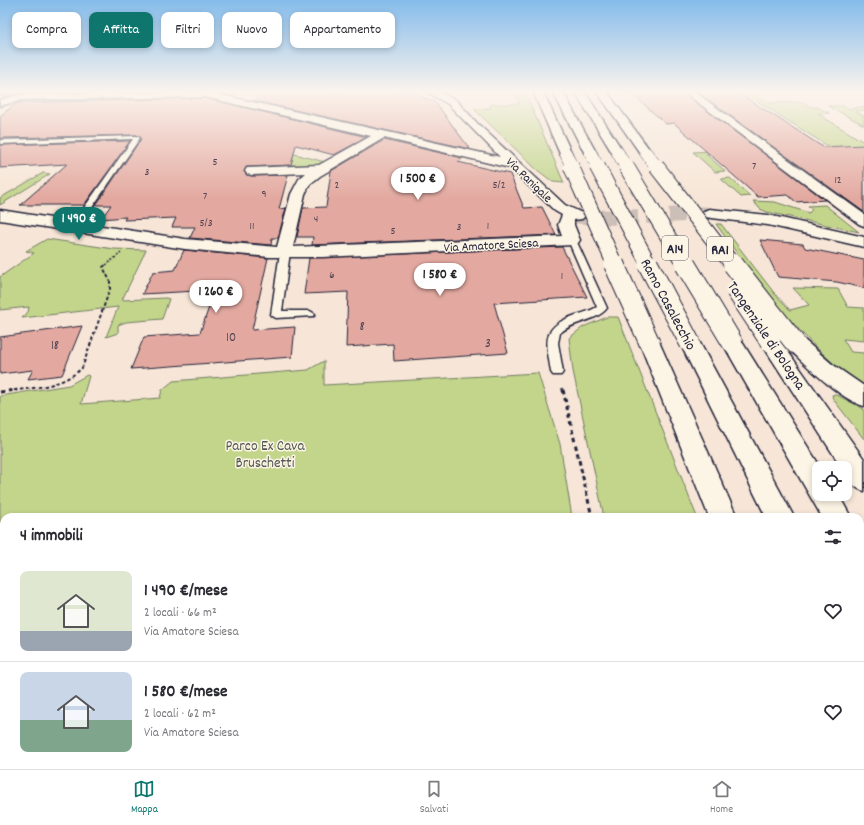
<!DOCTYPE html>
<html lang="it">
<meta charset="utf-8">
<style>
:root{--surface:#fff;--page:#f7f7f7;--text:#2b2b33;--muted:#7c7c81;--line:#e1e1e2;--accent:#0f766e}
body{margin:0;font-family:Dekko,sans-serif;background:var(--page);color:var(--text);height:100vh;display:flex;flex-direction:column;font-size:15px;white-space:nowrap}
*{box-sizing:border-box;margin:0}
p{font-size:13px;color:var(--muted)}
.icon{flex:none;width:22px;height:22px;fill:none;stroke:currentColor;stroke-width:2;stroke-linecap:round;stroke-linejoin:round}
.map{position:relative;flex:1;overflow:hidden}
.details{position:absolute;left:0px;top:513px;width:864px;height:256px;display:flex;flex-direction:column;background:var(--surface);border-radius:12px 12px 0 0;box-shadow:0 2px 6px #0003}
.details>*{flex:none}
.hud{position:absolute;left:12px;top:12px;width:400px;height:36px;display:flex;gap:8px}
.controls{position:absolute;left:812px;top:461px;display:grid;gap:8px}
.controls a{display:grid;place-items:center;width:40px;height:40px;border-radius:8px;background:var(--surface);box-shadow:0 2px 6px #0003;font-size:20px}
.price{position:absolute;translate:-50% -34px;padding:0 9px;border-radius:14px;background:#fff;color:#222;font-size:13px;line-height:26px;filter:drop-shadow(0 1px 2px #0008)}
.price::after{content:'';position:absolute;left:50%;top:24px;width:12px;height:9px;margin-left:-6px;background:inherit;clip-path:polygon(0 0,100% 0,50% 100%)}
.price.active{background:var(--accent);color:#fff}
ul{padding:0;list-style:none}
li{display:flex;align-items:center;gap:12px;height:100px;padding:0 20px}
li+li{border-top:1px solid var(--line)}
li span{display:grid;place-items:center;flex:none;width:112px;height:80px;border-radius:8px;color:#555}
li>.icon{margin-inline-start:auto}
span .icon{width:48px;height:48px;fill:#fffc;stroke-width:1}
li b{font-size:17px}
h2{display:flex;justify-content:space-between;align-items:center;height:48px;padding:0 20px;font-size:17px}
.chip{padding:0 14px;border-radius:8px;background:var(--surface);box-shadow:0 2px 6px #0003;font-size:14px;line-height:36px}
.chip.active{background:var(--accent);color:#fff}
.tabs{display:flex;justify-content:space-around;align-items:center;height:56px;border-top:1px solid var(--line);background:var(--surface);font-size:11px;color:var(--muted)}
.tabs a{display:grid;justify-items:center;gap:2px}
.tabs .active{color:var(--accent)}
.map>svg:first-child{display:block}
.green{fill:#c2d58b;stroke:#727c63}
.building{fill:#e3a9a0;stroke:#22223b}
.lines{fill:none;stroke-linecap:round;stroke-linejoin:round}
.street-tunnel{stroke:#ccbfb8;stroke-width:15;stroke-dasharray:15 8;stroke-linecap:butt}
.lane-casing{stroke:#22223b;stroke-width:3}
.street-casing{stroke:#22223b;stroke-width:3}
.secondary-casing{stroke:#22223b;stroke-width:3}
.highway-casing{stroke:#22223b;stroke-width:3}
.path-far3{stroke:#22223b;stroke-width:1.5;stroke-dasharray:2 1.5;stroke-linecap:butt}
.path-far2{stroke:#22223b;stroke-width:2;stroke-dasharray:3.5 2.5;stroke-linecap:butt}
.path-far1{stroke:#22223b;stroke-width:3;stroke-dasharray:4.5 3.5;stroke-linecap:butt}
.path{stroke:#22223b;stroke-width:3.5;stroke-dasharray:6 4.5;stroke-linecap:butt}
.lane{fill:#fcf5e5;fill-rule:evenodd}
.street{fill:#fcf5e5;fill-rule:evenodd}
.secondary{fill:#fcf5e5;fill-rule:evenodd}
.highway{fill:#fcf5e5;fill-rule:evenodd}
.tram{stroke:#22223b;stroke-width:1}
.highway-bridge-far2-casing{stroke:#22223b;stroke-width:13;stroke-linecap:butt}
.highway-bridge-far1-casing{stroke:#22223b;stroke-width:17;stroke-linecap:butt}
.highway-bridge-casing{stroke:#22223b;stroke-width:22;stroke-linecap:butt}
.highway-bridge-far2{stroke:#fcf5e5;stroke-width:12}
.highway-bridge-far1{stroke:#fcf5e5;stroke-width:15}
.highway-bridge{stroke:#fcf5e5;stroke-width:20}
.labels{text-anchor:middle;stroke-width:3;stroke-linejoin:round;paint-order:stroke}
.far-number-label{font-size:11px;fill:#524454}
.far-street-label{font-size:13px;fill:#22223b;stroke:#fcf5e5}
.number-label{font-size:13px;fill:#524454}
.shield{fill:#fcf5e5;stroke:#63616e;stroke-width:1}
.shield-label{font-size:14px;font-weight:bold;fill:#22223b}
.street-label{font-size:15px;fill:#22223b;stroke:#fcf5e5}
.park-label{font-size:15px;fill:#525853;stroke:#fcf5e5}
</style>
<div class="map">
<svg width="864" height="769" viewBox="0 0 864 769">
<rect width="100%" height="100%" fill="#f7e6d7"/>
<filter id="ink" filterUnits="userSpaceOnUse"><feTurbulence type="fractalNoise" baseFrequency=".025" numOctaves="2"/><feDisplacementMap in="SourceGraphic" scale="8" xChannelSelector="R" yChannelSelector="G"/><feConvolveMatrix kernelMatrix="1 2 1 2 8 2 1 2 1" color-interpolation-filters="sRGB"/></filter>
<g filter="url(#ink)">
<g class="green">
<path d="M 515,92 L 525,92 L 564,183 L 553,182 L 536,169 L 474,109 L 491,108 L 490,104 L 519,104 Z"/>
<path d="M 743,92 L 750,92 L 769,103 L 802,102 L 811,107 L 817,107 L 829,113 L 818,114 L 864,142 L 864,145 L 840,154 Z"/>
<path d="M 828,106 L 842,106 L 851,109 L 864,106 L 864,110 L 855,111 L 864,116 L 864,125 Z"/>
<path d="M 750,149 L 753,152 L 706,154 L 725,171 L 715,172 L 693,152 Z"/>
<path d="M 291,153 L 329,163 L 325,165 L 287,167 Z"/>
<path d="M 43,173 L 50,174 L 0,205 L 0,198 Z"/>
<path d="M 730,178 L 750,196 L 741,197 L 721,179 Z"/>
<path d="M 753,201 L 775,202 L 809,213 L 812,209 L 808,206 L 825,205 L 859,232 L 767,212 L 760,209 Z"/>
<path d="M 716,224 L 721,224 L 775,294 L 790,310 L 809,305 L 793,288 L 838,289 L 848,307 L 864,308 L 864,341 L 843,339 L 851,352 L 864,353 L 864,388 C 803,344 759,284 716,224 Z"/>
<path d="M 47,239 L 114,249 L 146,250 L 122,300 L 166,298 L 169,299 L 162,319 L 126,322 L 118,325 L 118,333 L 106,337 L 118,307 L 22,318 L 28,312 L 29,307 L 0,310 L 0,277 L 34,253 L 26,251 Z"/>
<path d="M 607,317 L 618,317 L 697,517 L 604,517 L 573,371 L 569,338 L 583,327 Z"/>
<path d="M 324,361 L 324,385 L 538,373 L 560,444 L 572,517 L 4,517 L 4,765 L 385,765 L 377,769 L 0,769 L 0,396 L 69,385 L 87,375 L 89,376 L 81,404 L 160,398 L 162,390 L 173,381 L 308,370 Z"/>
<path d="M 835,394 L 864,409 L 864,439 L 833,399 L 832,395 Z"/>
<path d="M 475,765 L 794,765 L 795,769 L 465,769 Z"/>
</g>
<g class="building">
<path d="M 262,92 L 412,92 L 435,102 L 470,149 L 254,101 Z"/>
<path d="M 630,92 L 683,92 L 825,200 L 796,202 L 788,195 L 758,197 L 674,123 L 666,124 Z"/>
<path d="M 697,92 L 737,92 L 823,147 L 864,145 L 864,212 Z"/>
<path d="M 205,98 L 367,137 L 334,155 L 296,145 L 291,165 L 246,167 L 244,172 L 247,175 L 252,176 L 288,175 L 279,209 L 286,208 L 278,238 L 272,238 L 271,245 L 190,238 L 195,227 L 172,227 L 176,218 L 124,220 L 126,217 L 101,219 L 111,205 L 96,205 L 141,139 L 137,135 L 0,138 L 0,116 L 17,103 Z"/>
<path d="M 384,140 L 463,158 L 458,162 L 510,174 L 524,208 L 542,207 L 556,235 L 312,245 L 313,237 L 297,237 L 303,208 L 326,207 L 331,171 Z"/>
<path d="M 130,141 L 84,205 L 20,205 L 67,164 L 0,168 L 0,145 Z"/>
<path d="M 760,240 L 803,244 L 805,248 L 864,260 L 864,288 L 837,282 L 778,277 Z"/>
<path d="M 562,247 L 587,297 L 494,303 L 508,353 L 394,361 L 393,344 L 346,347 L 348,292 L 304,294 L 309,258 Z"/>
<path d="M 184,250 L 268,258 L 252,330 L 295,327 L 292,357 L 131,369 L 144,337 L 200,333 L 215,290 L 142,294 L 153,272 L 175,270 Z"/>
<path d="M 82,326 L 62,375 L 28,379 L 33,370 L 0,374 L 0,337 Z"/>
</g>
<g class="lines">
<path class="street-tunnel" d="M 577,216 C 621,220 665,214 709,214"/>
<g class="lane-casing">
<g id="lane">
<path d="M 136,136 L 140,138 L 78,228 L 75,229 L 71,226 L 133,139 L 0,144 L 0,140 Z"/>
<path d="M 572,237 L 576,240 L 607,308 C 598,321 573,321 560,333 L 558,343 L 563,372 L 561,375 L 553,375 L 551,372 C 546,340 541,327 576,315 C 583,313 590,311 597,307 L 568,240 Z"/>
<path d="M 285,249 L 290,252 L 282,311 L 310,311 L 315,314 L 314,316 L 276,318 L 271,315 L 280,252 Z"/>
</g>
</g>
<g class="street-casing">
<g id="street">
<path d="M 208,92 L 500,157 L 448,104 L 427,92 L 439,92 L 456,100 L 477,123 L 565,205 L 582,213 L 585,216 L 582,219 L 574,220 L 574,225 L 580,240 L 578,243 L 572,245 L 323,257 L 269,257 L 185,249 L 0,220 L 0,210 L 185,239 L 277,247 L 291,194 L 299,179 L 306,173 L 252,175 L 247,174 L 245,171 L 247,168 L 319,165 L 371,136 L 205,97 L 22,100 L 0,106 L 0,100 L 21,94 ZM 384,138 L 510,168 L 555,211 L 562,215 L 558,225 L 562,236 L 293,247 L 305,194 L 310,184 L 320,176 Z"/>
<path d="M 684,92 L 695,92 L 864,214 L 864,226 L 859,224 Z"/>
<path d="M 709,209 L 768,215 L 864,237 L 864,247 L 768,225 L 704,217 L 701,214 L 704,211 Z"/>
</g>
</g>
<g class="secondary-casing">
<path id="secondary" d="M 0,92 L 8,92 L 7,94 L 0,95 Z"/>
</g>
<g class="highway-casing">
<g id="highway">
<path d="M 533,92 L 543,92 L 572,154 L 570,157 L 562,157 L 560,154 Z"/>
<path d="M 553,92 L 563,92 L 597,154 L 595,157 L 587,157 L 585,154 Z"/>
<path d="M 575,92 L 585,92 L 624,153 L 622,156 L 614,156 Z"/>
<path d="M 597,92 L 607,92 L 652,153 L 650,156 L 642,156 Z"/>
<path d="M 770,334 L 777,336 L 864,459 L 864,491 C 854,488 845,479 845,468 L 842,468 L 760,341 L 763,336 Z"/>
<path d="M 732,335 L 739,337 L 821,468 L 819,468 L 819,494 L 838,494 L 851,517 L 822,517 L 722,342 L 725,337 Z"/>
<path d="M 690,336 L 697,338 L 700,343 L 794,517 L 766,517 L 680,343 L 683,338 Z"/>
<path d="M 795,336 L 802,338 L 832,364 L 864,386 L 864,406 C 840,399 807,366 788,348 L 785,343 L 788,338 Z"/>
<path d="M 650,337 L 657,339 L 660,344 L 737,517 L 709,517 L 640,344 L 643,339 Z"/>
<path d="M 860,541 L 864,543 L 864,575 L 860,574 Z"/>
<path d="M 860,654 L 864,656 L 864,696 L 860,694 Z"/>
<path d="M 811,765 L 849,765 L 850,769 L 812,769 Z"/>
</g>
</g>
<path class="path-far3" d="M 106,265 L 121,253"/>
<g class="path-far2">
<path d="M 562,388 L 563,391"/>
<path d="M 8,391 C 34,388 62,387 82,368 L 110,289 L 110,281 L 103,267 L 107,264"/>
</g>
<g class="path-far1">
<path d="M 563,390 L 592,517"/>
<path d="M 0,392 L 17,390"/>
</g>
<path class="path" d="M 425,769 L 435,765"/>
<use href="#lane" class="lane"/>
<use href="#street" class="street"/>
<use href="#secondary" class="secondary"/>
<use href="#highway" class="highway"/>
<path class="tram" d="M 0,93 L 77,92"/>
<g class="highway-bridge-far2-casing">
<g id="highway-bridge-far2">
<path d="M 618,153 L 626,167"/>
<path d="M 646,153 L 657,167"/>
<path d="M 566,154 L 572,167"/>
<path d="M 591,154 L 598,167"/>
</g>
</g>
<g class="highway-bridge-far1-casing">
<g id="highway-bridge-far1">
<path d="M 571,166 L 615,265"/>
<path d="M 597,166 L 649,265"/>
<path d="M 626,166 L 685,265"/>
<path d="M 656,166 L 733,265"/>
</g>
</g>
<g class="highway-bridge-casing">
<g id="highway-bridge">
<path d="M 614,264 L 650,344"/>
<path d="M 648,264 L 690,343"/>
<path d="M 685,264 L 732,342"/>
<path d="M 733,264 L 795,343"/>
<path d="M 736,290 L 770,341"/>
</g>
</g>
<use href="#highway-bridge-far2" class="highway-bridge-far2"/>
<use href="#highway-bridge-far1" class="highway-bridge-far1"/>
<use href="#highway-bridge" class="highway-bridge"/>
</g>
</g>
<linearGradient id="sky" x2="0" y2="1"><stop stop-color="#85bceb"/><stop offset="0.46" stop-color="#fbf4ed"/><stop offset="1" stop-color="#fbf4ed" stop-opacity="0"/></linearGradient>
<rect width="864" height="199" fill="url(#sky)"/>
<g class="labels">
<g class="far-number-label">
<text x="215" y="165">5</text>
<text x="754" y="169">7</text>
<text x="147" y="175">3</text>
<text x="838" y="183">12</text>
<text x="337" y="188">2</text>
<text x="499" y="188">5/2</text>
<text x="264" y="197">9</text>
<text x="205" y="199">7</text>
<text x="316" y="222">4</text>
<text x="206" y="226">5/3</text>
<text x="252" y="229">11</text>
<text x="488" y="229">1</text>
<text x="459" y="230">3</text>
<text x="393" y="234">5</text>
<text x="332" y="278">6</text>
<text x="562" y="279">1</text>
</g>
<g class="far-street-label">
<text transform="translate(530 179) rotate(44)" y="5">Via Panigale</text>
<text transform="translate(491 244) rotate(-3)" y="5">Via Amatore Sciesa</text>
</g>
<g class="number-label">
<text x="362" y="330">8</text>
<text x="231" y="341">10</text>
<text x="488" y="347">3</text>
<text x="55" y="349">18</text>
</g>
<g class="shield">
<rect x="662" y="236" width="26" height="24" rx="3"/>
<rect x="707" y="237" width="26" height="24" rx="3"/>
</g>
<g class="shield-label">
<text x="675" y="253">A14</text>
<text x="720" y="254">RA1</text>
</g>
<g class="street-label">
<text transform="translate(669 304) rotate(62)" y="5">Ramo Casalecchio</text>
<text transform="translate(767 335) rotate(56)" y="5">Tangenziale di Bologna</text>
</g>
<g class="park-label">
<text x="265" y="450">Parco Ex Cava<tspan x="265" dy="17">Bruschetti</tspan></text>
</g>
</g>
</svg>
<div class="controls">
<a><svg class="icon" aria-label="locate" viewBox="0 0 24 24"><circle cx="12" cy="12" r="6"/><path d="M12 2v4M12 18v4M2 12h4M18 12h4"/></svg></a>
</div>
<b class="price" style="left:418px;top:201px">1 500 €</b>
<b class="price active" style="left:79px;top:241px">1 490 €</b>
<b class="price" style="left:440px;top:297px">1 580 €</b>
<b class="price" style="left:216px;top:314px">1 260 €</b>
<div class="hud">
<a class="chip">Compra</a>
<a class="chip active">Affitta</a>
<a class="chip">Filtri</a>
<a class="chip">Nuovo</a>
<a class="chip">Appartamento</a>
</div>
<section class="details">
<h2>4 immobili<svg class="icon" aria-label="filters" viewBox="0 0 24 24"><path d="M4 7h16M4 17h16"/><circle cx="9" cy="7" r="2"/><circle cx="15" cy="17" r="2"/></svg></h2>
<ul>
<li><span style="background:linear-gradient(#dfe7d0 75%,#9aa5b1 0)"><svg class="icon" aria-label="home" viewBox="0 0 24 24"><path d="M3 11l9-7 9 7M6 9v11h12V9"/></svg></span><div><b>1 490 €/mese</b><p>2 locali · 66 m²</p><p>Via Amatore Sciesa</p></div><svg class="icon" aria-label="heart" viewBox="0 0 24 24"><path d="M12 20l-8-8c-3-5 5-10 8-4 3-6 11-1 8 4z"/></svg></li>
<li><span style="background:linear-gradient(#c9d6e8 60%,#7fa58c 0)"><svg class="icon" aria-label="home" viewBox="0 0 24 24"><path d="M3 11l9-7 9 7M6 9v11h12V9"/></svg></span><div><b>1 580 €/mese</b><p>2 locali · 62 m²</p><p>Via Amatore Sciesa</p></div><svg class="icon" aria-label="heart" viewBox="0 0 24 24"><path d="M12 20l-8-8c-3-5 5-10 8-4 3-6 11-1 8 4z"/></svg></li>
</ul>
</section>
</div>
<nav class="tabs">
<a class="active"><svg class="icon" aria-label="map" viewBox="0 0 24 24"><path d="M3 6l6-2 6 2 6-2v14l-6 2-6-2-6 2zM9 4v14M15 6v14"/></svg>Mappa</a>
<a><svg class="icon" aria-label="saved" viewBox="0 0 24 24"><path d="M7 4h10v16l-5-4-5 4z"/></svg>Salvati</a>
<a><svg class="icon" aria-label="home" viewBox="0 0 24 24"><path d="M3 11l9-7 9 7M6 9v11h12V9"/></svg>Home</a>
</nav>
